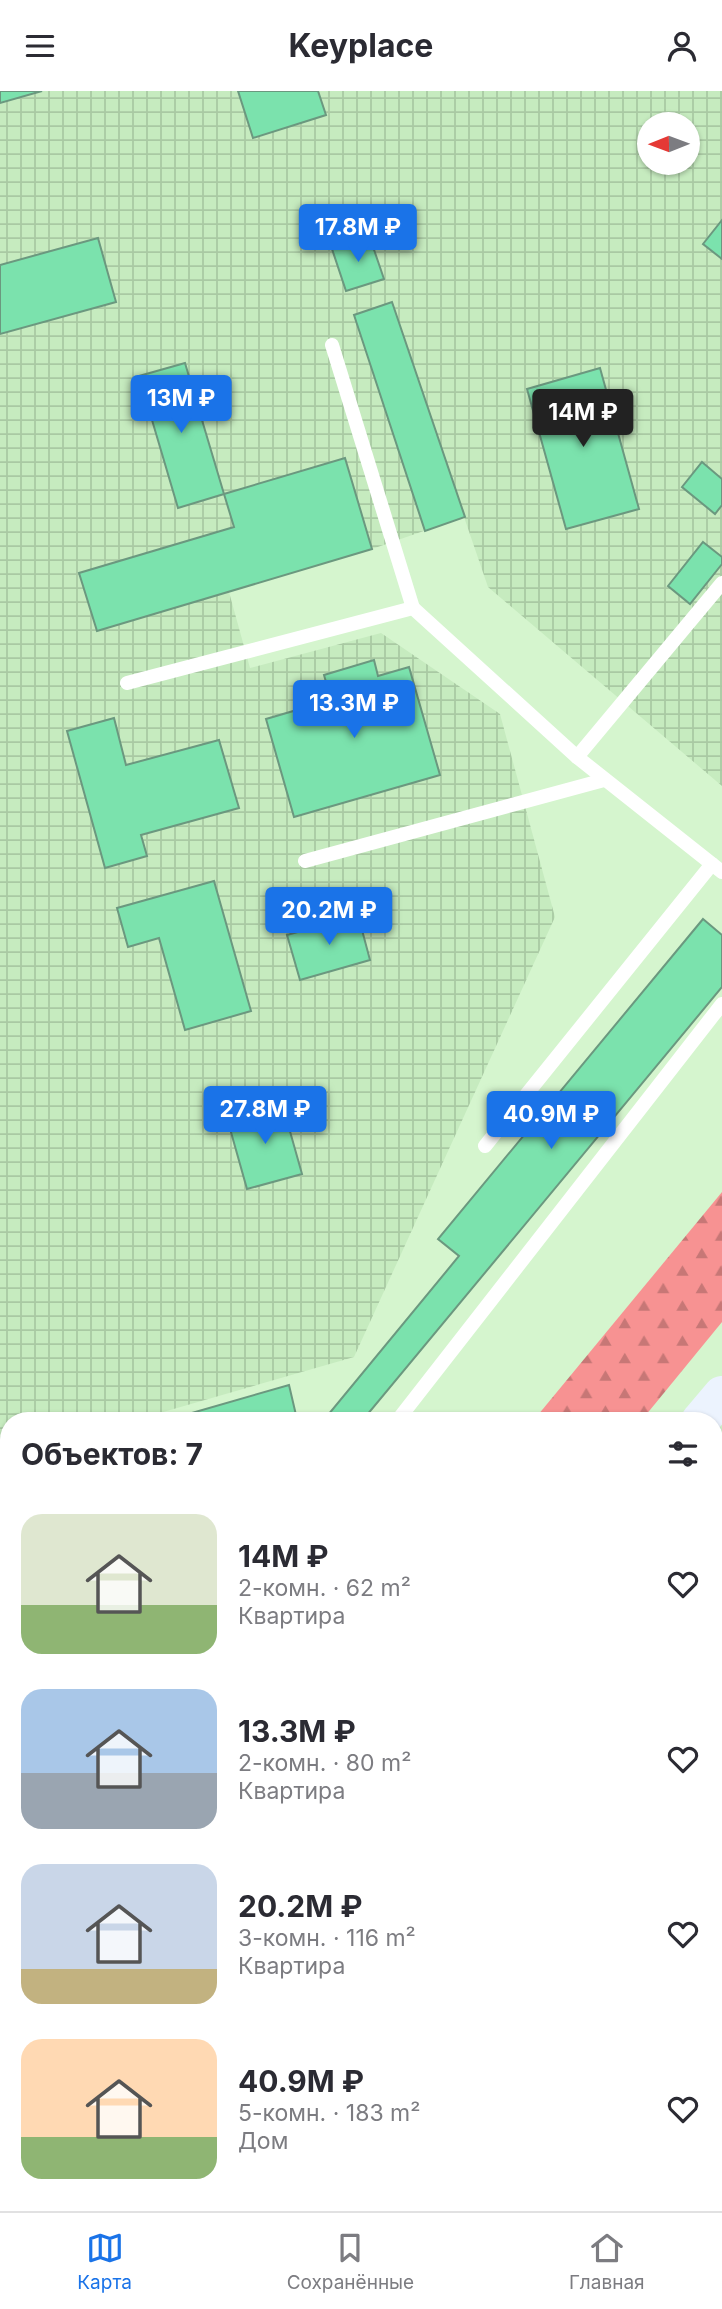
<!DOCTYPE html>
<html lang="ru">
<meta charset="utf-8">
<style>
:root{--surface:#fff;--page:#f2f2f3;--text:#2b2b33;--muted:#7c7c81;--line:#e1e1e2;--accent:#1a73e8}
body{margin:0;font-family:Inter,sans-serif;background:var(--page);color:var(--text);height:100vh;display:flex;flex-direction:column;font-size:26px;white-space:nowrap}
*{box-sizing:border-box;margin:0}
p{font-size:23px;color:var(--muted)}
.icon{flex:none;width:38px;height:38px;fill:none;stroke:currentColor;stroke-width:2;stroke-linecap:round;stroke-linejoin:round}
.map{position:relative;flex:1;overflow:hidden}
.side{position:absolute;left:0px;top:1321px;width:723px;height:800px;display:flex;flex-direction:column;background:var(--surface);border-radius:28px 28px 0 0;box-shadow:0 2px 5px #0004}
.side>*{flex:none}
.needle{width:46px;rotate:269deg}
.controls{position:absolute;left:637px;top:21px;display:grid;gap:14px}
.controls a{display:grid;place-items:center;width:63px;height:63px;border-radius:50%;background:var(--surface);box-shadow:0 2px 5px #0004;font-size:35px}
.price{position:absolute;translate:-50% -60px;padding:0 16px;border-radius:7px;background:var(--accent);color:#fff;font-size:23px;line-height:46px;filter:drop-shadow(0 2px 4px #0008)}
.price::after{content:'';position:absolute;left:50%;top:42px;width:21px;height:16px;margin-left:-10px;background:inherit;clip-path:polygon(0 0,100% 0,50% 100%)}
.price.active{background:#222;color:#fff}
ul{padding:0;list-style:none}
li{display:flex;align-items:center;gap:21px;height:175px;padding:0 21px}
li span{display:grid;place-items:center;flex:none;width:196px;height:140px;border-radius:21px;color:#555}
li>.icon{margin-inline-start:auto}
span .icon{width:84px;height:84px;fill:#fffc;stroke-width:1}
li b{font-size:30px}
h2{display:flex;justify-content:space-between;align-items:center;height:84px;padding:0 21px;font-size:30px}
header{display:flex;justify-content:space-between;align-items:center;height:91px;padding:0 21px;background:var(--surface);font-size:32px;font-weight:700}
.tab-bar{display:flex;justify-content:space-around;align-items:center;height:98px;border-top:2px solid var(--line);background:var(--surface);font-size:19px;color:var(--muted)}
.tab-bar a{display:grid;justify-items:center;gap:4px}
.tab-bar .active{color:var(--accent)}
.map>svg:first-child{display:block}
.industrial{fill:url(#industrial-grid);fill-rule:evenodd}
.forest{fill:url(#forest-firs)}
.building{fill:#7be2ad;stroke:#6b987f;stroke-width:2}
.lines{fill:none;stroke-linecap:round;stroke-linejoin:round}
.service{stroke:#fff;stroke-width:14}
.minor{stroke:#fff;stroke-width:28}
.secondary{stroke:#ecf3fe;stroke-width:38}
</style>
<header><svg class="icon" aria-label="menu" viewBox="0 0 24 24"><path d="M4 6h16M4 12h16M4 18h16"/></svg>Keyplace<svg class="icon" aria-label="person" viewBox="0 0 24 24"><circle cx="12" cy="8" r="4"/><path d="M4 21q1-7 8-7t8 7"/></svg></header>
<div class="map">
<svg width="722" height="2120" viewBox="0 0 722 2120">
<defs>
<pattern id="industrial-grid" width="8" height="8" patternUnits="userSpaceOnUse" patternTransform="scale(1.75)"><rect width="8" height="8" fill="#c6ebbf"/><path d="M0 4h8M4 0v8" fill="none" stroke="#a9c9a3"/></pattern>
<pattern id="forest-firs" width="22" height="20" patternUnits="userSpaceOnUse" patternTransform="scale(1.75)"><rect width="22" height="20" fill="#f79292"/><path d="M5 1l3.5 6h-7zM16 11l3.5 6h-7z" fill="#c77776"/></pattern>
</defs>
<rect width="100%" height="100%" fill="#d5f5ce"/>
<path class="industrial" d="M 0,0 L 722,0 L 722,695 L 488,496 L 464,426 L 372,458 L 229,501 L 250,577 L 381,542 L 500,623 L 555,826 L 354,1266 L 132,1330 L 9,1330 L 9,1821 L 0,1831 ZM 649,33 L 688,33 L 688,72 L 649,72 Z"/>
<g class="forest">
<path d="M 722,1101 L 722,1231 L 641,1330 L 533,1330 Z"/>
<path d="M 9,1953 L 9,2080 L 0,2088 L 0,1963 Z"/>
</g>
<g class="building">
<path d="M 0,0 L 42,0 L 0,12 Z"/>
<path d="M 238,0 L 318,0 L 326,24 L 253,47 Z"/>
<path d="M 722,129 L 722,168 L 703,153 Z"/>
<path d="M 98,147 L 116,211 L 0,243 L 0,174 Z"/>
<path d="M 370,147 L 384,188 L 346,200 L 332,158 Z"/>
<path d="M 392,211 L 465,426 L 425,440 L 354,224 Z"/>
<path d="M 185,272 L 224,403 L 178,417 L 139,285 Z"/>
<path d="M 600,277 L 639,418 L 566,438 L 527,298 Z"/>
<path d="M 345,367 L 372,458 L 97,540 L 79,482 L 234,436 L 224,403 Z"/>
<path d="M 702,371 L 722,388 L 722,414 L 715,423 L 682,396 Z"/>
<path d="M 703,451 L 722,466 L 722,473 L 690,513 L 668,495 Z"/>
<path d="M 374,569 L 378,585 L 409,576 L 440,684 L 294,726 L 266,628 L 331,609 L 324,584 Z"/>
<path d="M 114,627 L 126,674 L 219,649 L 239,717 L 141,744 L 147,765 L 105,777 L 67,640 Z"/>
<path d="M 214,790 L 251,920 L 185,939 L 159,847 L 128,856 L 117,817 Z"/>
<path d="M 358,824 L 370,869 L 300,889 L 287,844 Z"/>
<path d="M 703,828 L 722,844 L 722,896 L 362,1330 L 323,1330 L 459,1165 L 438,1148 Z"/>
<path d="M 282,1012 L 302,1083 L 247,1098 L 227,1027 Z"/>
<path d="M 289,1294 L 296,1324 L 274,1330 L 164,1330 Z"/>
<path d="M 9,1375 L 9,1524 L 0,1502 L 0,1378 Z"/>
<path d="M 9,1586 L 9,1641 L 0,1646 L 0,1591 Z"/>
<path d="M 9,1653 L 9,1808 L 0,1818 L 0,1659 Z"/>
<path d="M 722,1840 L 722,2054 L 714,2047 L 714,1850 Z"/>
</g>
<g class="lines">
<g class="service">
<path d="M 332,254 L 413,517"/>
<path d="M 127,592 L 413,517 L 577,666 L 722,781"/>
<path d="M 577,666 L 722,492"/>
<path d="M 305,770 L 604,689"/>
<path d="M 485,1055 L 712,773"/>
<path d="M 397,1330 L 722,913"/>
<path d="M 714,2085 L 722,2091"/>
<path d="M 517,2112 L 527,2120"/>
</g>
<path class="minor" d="M 714,1744 L 722,1734"/>
<g class="secondary">
<path d="M 700,1330 L 722,1304"/>
<path d="M 40,2120 L 46,2112"/>
</g>
</g>
</svg>
<div class="controls">
<a><svg class="needle" viewBox="-14 -14 28 28"><path d="M0-13l5 13h-10z" fill="#e53935"/><path d="M0 13l5-13h-10z" fill="#7c7c81"/></svg></a>
</div>
<b class="price" style="left:358px;top:173px">17.8M ₽</b>
<b class="price" style="left:181px;top:344px">13M ₽</b>
<b class="price active" style="left:583px;top:358px">14M ₽</b>
<b class="price" style="left:354px;top:649px">13.3M ₽</b>
<b class="price" style="left:329px;top:856px">20.2M ₽</b>
<b class="price" style="left:265px;top:1055px">27.8M ₽</b>
<b class="price" style="left:551px;top:1060px">40.9M ₽</b>
<section class="side">
<h2>Объектов: 7<svg class="icon" aria-label="filters" viewBox="0 0 24 24"><path d="M4 7h16M4 17h16"/><circle cx="9" cy="7" r="2"/><circle cx="15" cy="17" r="2"/></svg></h2>
<ul>
<li><span style="background:linear-gradient(#dfe7d0 65%,#8fb573 0)"><svg class="icon" aria-label="home" viewBox="0 0 24 24"><path d="M3 11l9-7 9 7M6 9v11h12V9"/></svg></span><div><b>14M ₽</b><p>2-комн. · 62 m²</p><p>Квартира</p></div><svg class="icon" aria-label="heart" viewBox="0 0 24 24"><path d="M12 20l-8-8c-3-5 5-10 8-4 3-6 11-1 8 4z"/></svg></li>
<li><span style="background:linear-gradient(#a9c7e8 60%,#9aa5b1 0)"><svg class="icon" aria-label="home" viewBox="0 0 24 24"><path d="M3 11l9-7 9 7M6 9v11h12V9"/></svg></span><div><b>13.3M ₽</b><p>2-комн. · 80 m²</p><p>Квартира</p></div><svg class="icon" aria-label="heart" viewBox="0 0 24 24"><path d="M12 20l-8-8c-3-5 5-10 8-4 3-6 11-1 8 4z"/></svg></li>
<li><span style="background:linear-gradient(#c9d6e8 75%,#c2b280 0)"><svg class="icon" aria-label="home" viewBox="0 0 24 24"><path d="M3 11l9-7 9 7M6 9v11h12V9"/></svg></span><div><b>20.2M ₽</b><p>3-комн. · 116 m²</p><p>Квартира</p></div><svg class="icon" aria-label="heart" viewBox="0 0 24 24"><path d="M12 20l-8-8c-3-5 5-10 8-4 3-6 11-1 8 4z"/></svg></li>
<li><span style="background:linear-gradient(#ffd9b3 70%,#8fb573 0)"><svg class="icon" aria-label="home" viewBox="0 0 24 24"><path d="M3 11l9-7 9 7M6 9v11h12V9"/></svg></span><div><b>40.9M ₽</b><p>5-комн. · 183 m²</p><p>Дом</p></div><svg class="icon" aria-label="heart" viewBox="0 0 24 24"><path d="M12 20l-8-8c-3-5 5-10 8-4 3-6 11-1 8 4z"/></svg></li>
</ul>
</section>
</div>
<nav class="tab-bar">
<a class="active"><svg class="icon" aria-label="map" viewBox="0 0 24 24"><path d="M3 6l6-2 6 2 6-2v14l-6 2-6-2-6 2zM9 4v14M15 6v14"/></svg>Карта</a>
<a><svg class="icon" aria-label="saved" viewBox="0 0 24 24"><path d="M7 4h10v16l-5-4-5 4z"/></svg>Сохранённые</a>
<a><svg class="icon" aria-label="home" viewBox="0 0 24 24"><path d="M3 11l9-7 9 7M6 9v11h12V9"/></svg>Главная</a>
</nav>
